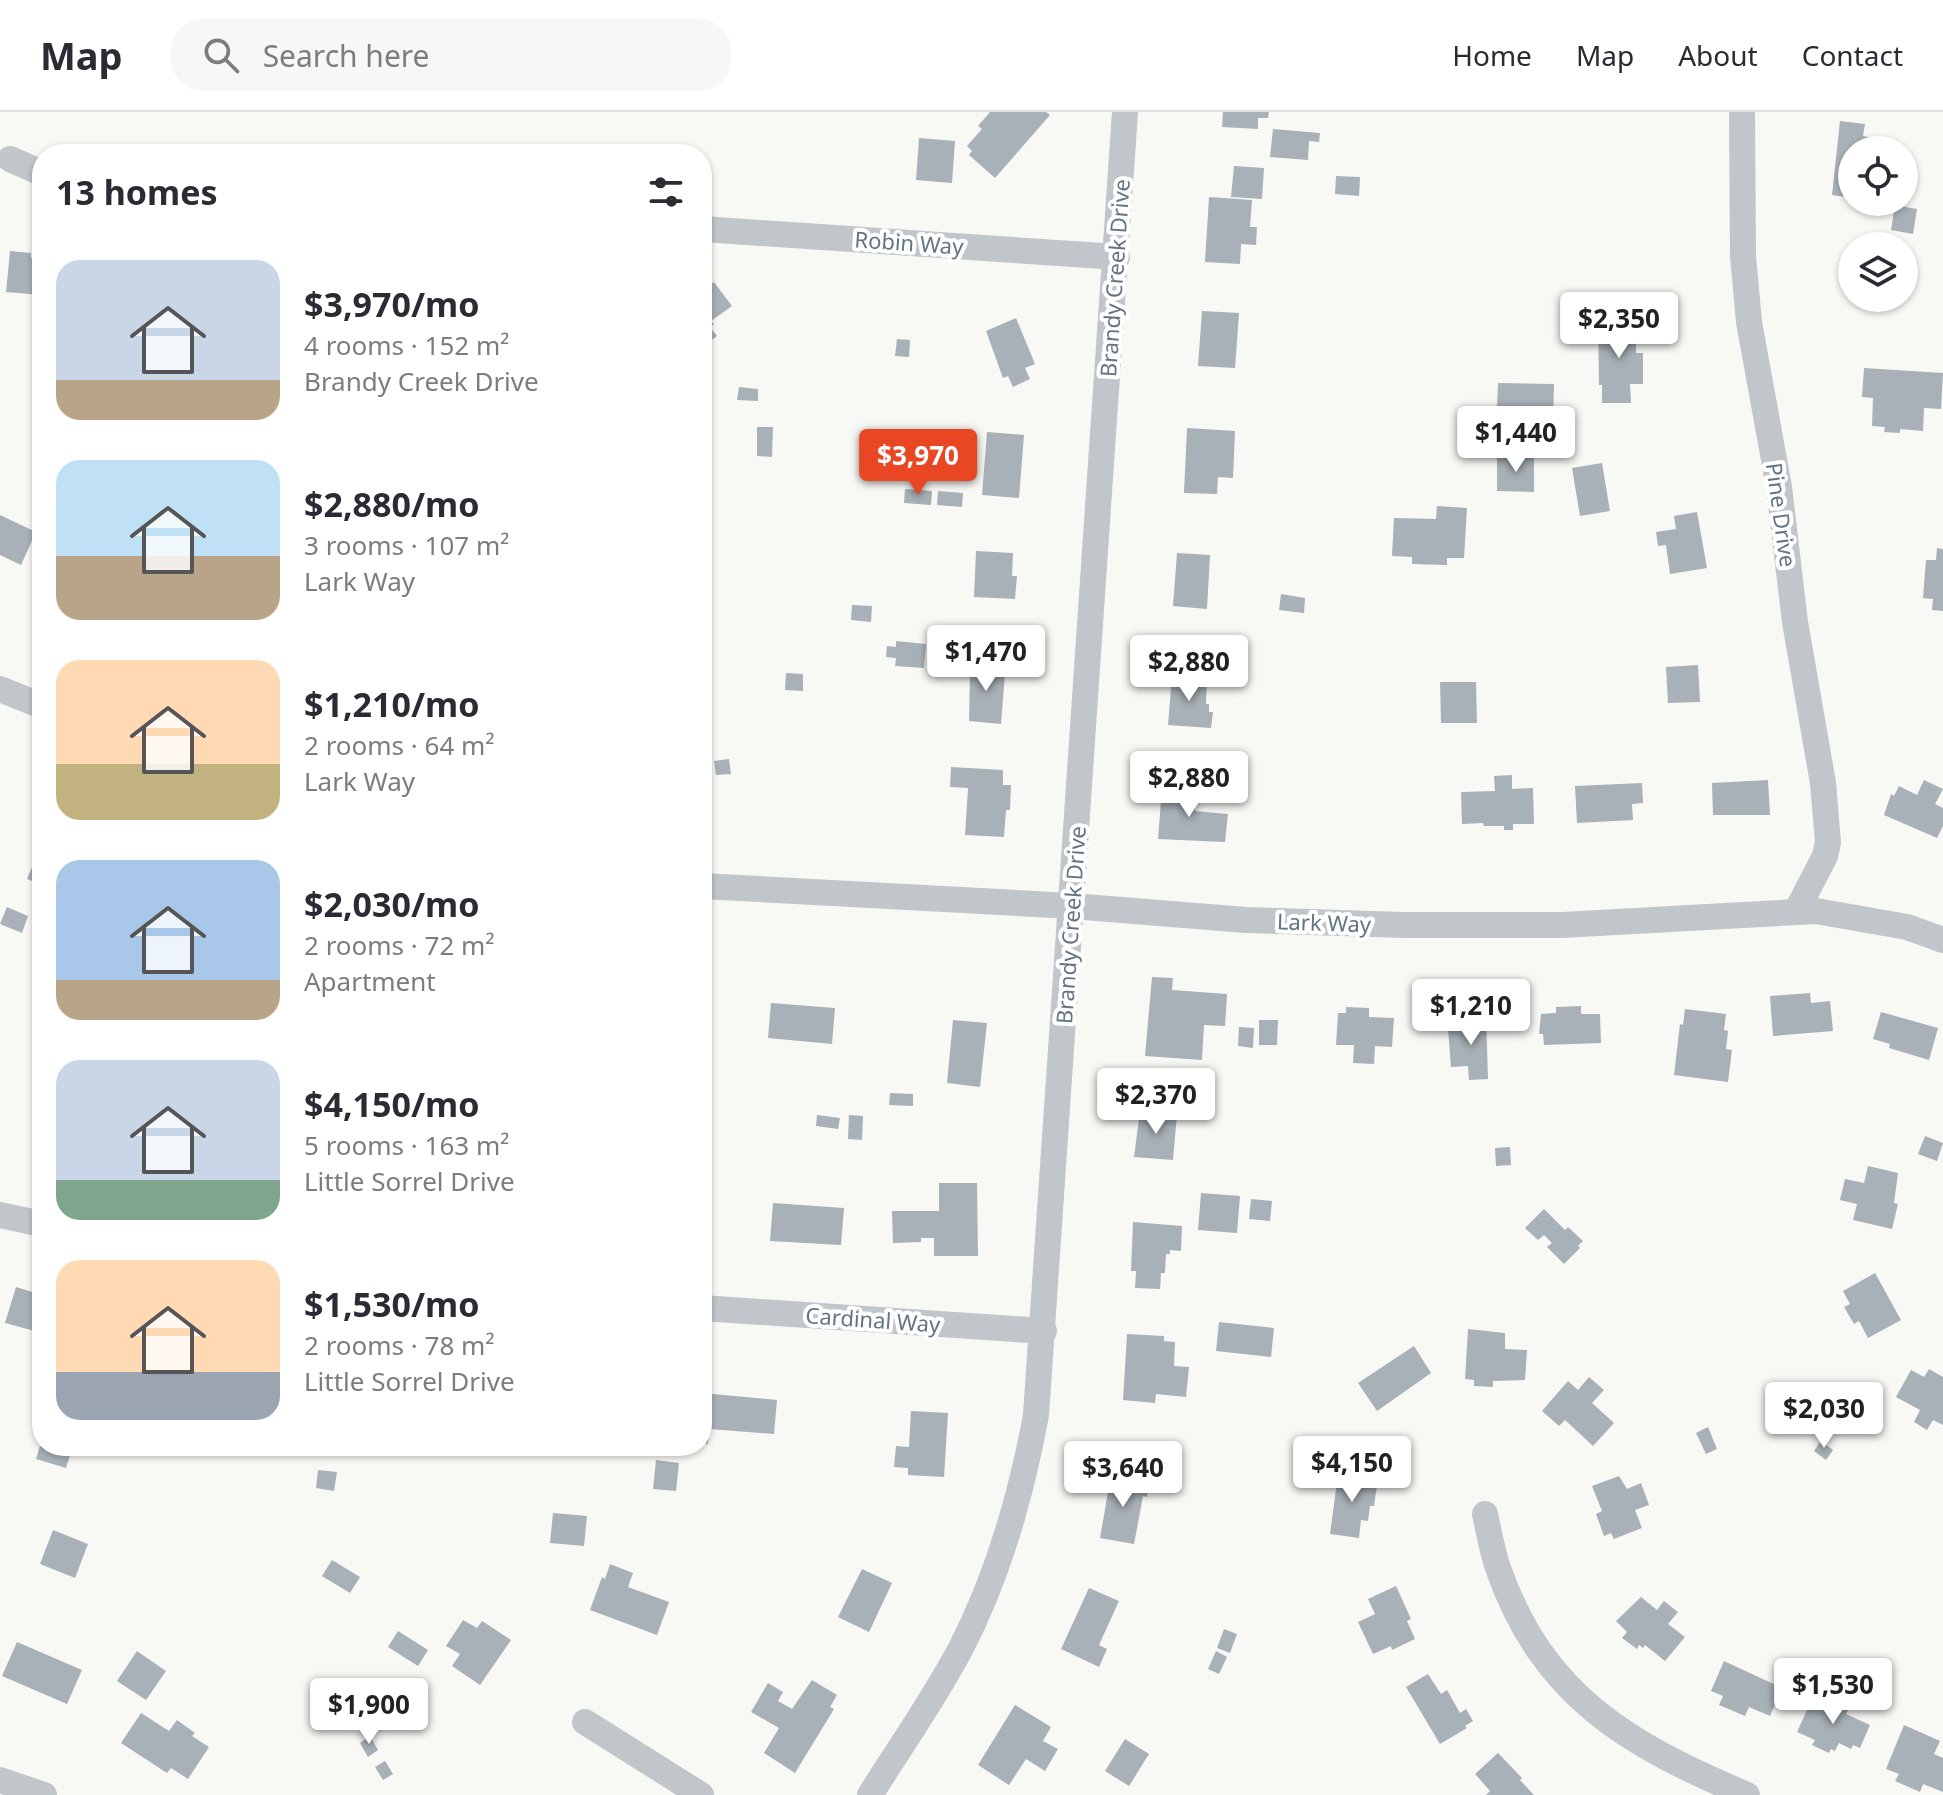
<!DOCTYPE html>
<meta charset="utf-8">
<style>
:root{--surface:#fff;--page:#f7f7f7;--text:#2b2b33;--muted:#7c7c81;--line:#e1e1e2;--accent:#e94724}
body{margin:0;font-family:"Noto Sans",sans-serif;background:var(--page);color:var(--text);height:100vh;display:flex;flex-direction:column;font-size:30px;white-space:nowrap}
*{box-sizing:border-box;margin:0}
p{font-size:26px;color:var(--muted)}
.icon{flex:none;width:44px;height:44px;fill:none;stroke:currentColor;stroke-width:2;stroke-linecap:round;stroke-linejoin:round}
.map{position:relative;flex:1;overflow:hidden}
.panel{position:absolute;left:32px;top:32px;width:680px;height:1312px;display:flex;flex-direction:column;background:var(--surface);border-radius:32px;box-shadow:0 2px 6px #0004}
.panel>*{flex:none}
.buttons{position:absolute;left:1838px;top:24px;display:grid;gap:16px}
.buttons a{display:grid;place-items:center;width:80px;height:80px;border-radius:50%;background:var(--surface);box-shadow:0 2px 6px #0004;font-size:40px}
.price{position:absolute;translate:-50% -68px;padding:0 18px;border-radius:8px;background:#fff;color:#222;font-size:26px;line-height:52px;filter:drop-shadow(0 2px 4px #0008)}
.price::after{content:'';position:absolute;left:50%;top:48px;width:24px;height:18px;margin-left:-12px;background:inherit;clip-path:polygon(0 0,100% 0,50% 100%)}
.price.current{background:var(--accent);color:#fff}
ul{padding:0;list-style:none}
li{display:flex;align-items:center;gap:24px;height:200px;padding:0 24px}
li span{display:grid;place-items:center;flex:none;width:224px;height:160px;border-radius:24px;color:#555}
li>.icon{margin-inline-start:auto}
span .icon{width:96px;height:96px;fill:#fffc;stroke-width:1}
li b{font-size:34px}
h2{display:flex;justify-content:space-between;align-items:center;height:96px;padding:0 24px;font-size:34px}
header{display:flex;align-items:center;gap:48px;box-sizing:border-box;height:112px;padding:0 40px;background:var(--surface);border-bottom:2px solid var(--line)}
header strong{font-size:38px}
nav{display:flex;gap:44px;margin-inline-start:auto;font-size:28px}
.search{width:560px;height:72px;background:var(--page);display:flex;align-items:center;gap:20px;box-sizing:border-box;padding:0 28px;border-radius:32px;color:var(--muted);font-size:30px}
.map>svg:first-child{display:block}
.building{fill:#a8b1b7}
.lines{fill:none;stroke-linecap:round;stroke-linejoin:round}
.minor{stroke:#c1c6ca;stroke-width:26}
.labels{text-anchor:middle;stroke-width:8;stroke-linejoin:round;paint-order:stroke}
.street-label{font-size:22px;fill:#627581;stroke:#fff}
</style>
<header>
<strong>Map</strong>
<div class="search"><svg class="icon" aria-label="search" viewBox="0 0 24 24"><circle cx="10" cy="10" r="6"/><path d="M15 15l6 6"/></svg>Search here</div>
<nav><a>Home</a><a>Map</a><a>About</a><a>Contact</a></nav>
</header>
<div class="map">
<svg width="1943" height="1683" viewBox="0 0 1943 1683">
<rect width="100%" height="100%" fill="#f8f8f5"/>
<g class="building">
<path d="M 990,0 L 1046,0 L 1050,3 L 995,66 L 969,43 L 972,39 L 967,34 L 982,17 L 978,14 Z"/>
<path d="M 1223,0 L 1269,0 L 1268,6 L 1258,6 L 1258,17 L 1222,15 Z"/>
<path d="M 1840,9 L 1865,12 L 1863,24 L 1873,26 L 1872,38 L 1852,38 L 1852,86 L 1832,83 Z"/>
<path d="M 1273,17 L 1320,21 L 1319,30 L 1309,29 L 1308,48 L 1270,45 Z"/>
<path d="M 919,26 L 955,29 L 952,71 L 916,68 Z"/>
<path d="M 1234,54 L 1264,56 L 1262,87 L 1231,85 Z"/>
<path d="M 1336,64 L 1360,65 L 1359,84 L 1335,82 Z"/>
<path d="M 1209,85 L 1252,88 L 1250,115 L 1257,115 L 1256,133 L 1241,132 L 1240,152 L 1205,150 Z"/>
<path d="M 1895,93 L 1917,97 L 1913,122 L 1891,118 Z"/>
<path d="M 10,139 L 31,141 L 31,146 L 42,147 L 42,183 L 6,180 Z"/>
<path d="M 714,170 L 732,194 L 711,209 L 714,212 L 710,215 L 717,224 L 702,235 L 702,178 Z"/>
<path d="M 1202,199 L 1239,201 L 1235,256 L 1198,254 Z"/>
<path d="M 1016,206 L 1035,252 L 1025,256 L 1030,267 L 1013,275 L 1008,264 L 1003,266 L 986,219 Z"/>
<path d="M 1598,208 L 1636,208 L 1636,241 L 1643,241 L 1643,272 L 1630,272 L 1631,291 L 1602,291 L 1602,273 L 1599,273 Z"/>
<path d="M 897,227 L 910,228 L 909,245 L 895,244 Z"/>
<path d="M 1864,256 L 1943,261 L 1941,297 L 1924,296 L 1923,319 L 1900,317 L 1900,321 L 1884,320 L 1885,315 L 1872,314 L 1873,286 L 1862,285 Z"/>
<path d="M 1498,271 L 1554,272 L 1553,315 L 1517,314 L 1517,297 L 1497,297 Z"/>
<path d="M 739,275 L 758,277 L 758,289 L 737,288 Z"/>
<path d="M 757,315 L 773,315 L 772,345 L 757,344 Z"/>
<path d="M 1187,316 L 1235,319 L 1233,366 L 1218,365 L 1217,382 L 1184,381 Z"/>
<path d="M 987,320 L 1024,323 L 1019,386 L 982,383 Z"/>
<path d="M 1497,343 L 1534,344 L 1534,380 L 1497,379 Z"/>
<path d="M 1602,351 L 1610,399 L 1580,404 L 1572,356 Z"/>
<path d="M 905,377 L 932,379 L 931,393 L 904,391 Z"/>
<path d="M 938,379 L 963,381 L 962,395 L 937,393 Z"/>
<path d="M 1437,394 L 1467,396 L 1464,446 L 1447,446 L 1447,453 L 1412,452 L 1412,445 L 1392,444 L 1394,406 L 1436,407 Z"/>
<path d="M 1697,400 L 1707,456 L 1670,462 L 1666,433 L 1658,434 L 1656,420 L 1676,417 L 1674,404 Z"/>
<path d="M 0,403 L 36,420 L 21,453 L 0,443 Z"/>
<path d="M 1937,436 L 1943,437 L 1943,499 L 1932,498 L 1933,487 L 1923,486 L 1926,448 L 1936,448 Z"/>
<path d="M 976,439 L 1013,441 L 1012,464 L 1017,464 L 1015,487 L 974,485 Z"/>
<path d="M 1177,441 L 1210,443 L 1207,497 L 1173,494 Z"/>
<path d="M 1281,482 L 1305,486 L 1304,501 L 1279,498 Z"/>
<path d="M 852,493 L 872,494 L 871,510 L 851,508 Z"/>
<path d="M 896,529 L 926,532 L 924,556 L 895,554 L 896,546 L 886,545 L 887,534 L 896,535 Z"/>
<path d="M 976,547 L 996,549 L 994,561 L 1005,562 L 1001,612 L 969,609 L 970,559 L 975,559 Z"/>
<path d="M 1698,553 L 1700,590 L 1668,591 L 1666,555 Z"/>
<path d="M 786,561 L 803,562 L 803,579 L 785,578 Z"/>
<path d="M 1172,563 L 1207,566 L 1206,592 L 1209,592 L 1209,600 L 1213,600 L 1211,616 L 1168,613 Z"/>
<path d="M 1440,570 L 1476,570 L 1477,611 L 1441,611 Z"/>
<path d="M 729,647 L 731,662 L 716,663 L 714,649 Z"/>
<path d="M 951,655 L 1003,658 L 1003,673 L 1011,673 L 1010,698 L 1006,698 L 1004,725 L 965,723 L 968,676 L 950,675 Z"/>
<path d="M 1512,663 L 1512,677 L 1533,676 L 1534,712 L 1513,712 L 1513,718 L 1504,718 L 1504,714 L 1484,714 L 1483,711 L 1462,712 L 1461,680 L 1495,679 L 1494,664 Z"/>
<path d="M 1768,668 L 1770,703 L 1713,703 L 1712,671 Z"/>
<path d="M 1924,668 L 1943,677 L 1935,692 L 1943,696 L 1943,714 L 1937,726 L 1884,703 L 1891,682 L 1894,684 L 1899,674 L 1917,683 Z"/>
<path d="M 1642,671 L 1643,691 L 1632,692 L 1633,708 L 1577,711 L 1575,674 Z"/>
<path d="M 1162,676 L 1196,679 L 1195,699 L 1228,702 L 1225,730 L 1158,727 Z"/>
<path d="M 42,731 L 42,773 L 27,767 Z"/>
<path d="M 7,795 L 28,804 L 22,821 L 0,812 Z"/>
<path d="M 1152,865 L 1173,866 L 1172,878 L 1227,882 L 1225,914 L 1204,913 L 1202,948 L 1145,944 Z"/>
<path d="M 1810,881 L 1811,891 L 1830,889 L 1833,919 L 1773,924 L 1770,884 Z"/>
<path d="M 771,891 L 835,896 L 832,932 L 768,926 Z"/>
<path d="M 1581,894 L 1581,902 L 1600,902 L 1601,931 L 1544,933 L 1543,922 L 1539,922 L 1541,902 L 1556,901 L 1556,895 Z"/>
<path d="M 1346,895 L 1369,896 L 1369,905 L 1394,906 L 1392,935 L 1375,934 L 1374,952 L 1353,951 L 1354,933 L 1336,933 L 1338,901 L 1346,901 Z"/>
<path d="M 1685,897 L 1726,902 L 1724,918 L 1728,919 L 1726,937 L 1732,938 L 1728,970 L 1674,963 L 1680,912 L 1683,913 Z"/>
<path d="M 1881,900 L 1938,916 L 1929,948 L 1889,936 L 1890,932 L 1873,927 Z"/>
<path d="M 1486,901 L 1488,967 L 1469,968 L 1468,954 L 1451,955 L 1448,916 L 1471,915 L 1470,902 Z"/>
<path d="M 953,908 L 987,911 L 980,975 L 947,971 Z"/>
<path d="M 1259,908 L 1278,908 L 1277,933 L 1259,933 Z"/>
<path d="M 1239,915 L 1254,916 L 1253,936 L 1238,934 Z"/>
<path d="M 890,981 L 913,982 L 913,994 L 889,993 Z"/>
<path d="M 1140,999 L 1177,1002 L 1173,1048 L 1134,1045 Z"/>
<path d="M 817,1003 L 840,1006 L 838,1017 L 816,1014 Z"/>
<path d="M 849,1003 L 863,1004 L 862,1028 L 848,1027 Z"/>
<path d="M 1925,1024 L 1943,1031 L 1937,1049 L 1918,1042 Z"/>
<path d="M 1510,1035 L 1511,1053 L 1496,1054 L 1495,1036 Z"/>
<path d="M 1868,1054 L 1898,1061 L 1894,1091 L 1898,1092 L 1892,1117 L 1853,1108 L 1857,1092 L 1840,1088 L 1845,1067 L 1864,1071 Z"/>
<path d="M 939,1071 L 977,1071 L 978,1144 L 934,1144 L 934,1126 L 921,1126 L 921,1130 L 893,1131 L 892,1099 L 939,1099 Z"/>
<path d="M 1201,1081 L 1240,1084 L 1237,1121 L 1198,1118 Z"/>
<path d="M 1251,1087 L 1272,1089 L 1270,1109 L 1249,1107 Z"/>
<path d="M 773,1091 L 844,1096 L 841,1133 L 770,1129 Z"/>
<path d="M 1544,1097 L 1565,1118 L 1568,1115 L 1583,1129 L 1578,1134 L 1580,1136 L 1564,1152 L 1547,1135 L 1552,1131 L 1544,1123 L 1538,1128 L 1525,1116 Z"/>
<path d="M 1133,1110 L 1182,1114 L 1181,1139 L 1170,1138 L 1170,1142 L 1166,1142 L 1165,1161 L 1161,1161 L 1160,1177 L 1135,1176 L 1136,1159 L 1131,1159 Z"/>
<path d="M 1875,1161 L 1901,1208 L 1868,1226 L 1859,1209 L 1854,1212 L 1844,1195 L 1850,1192 L 1843,1179 Z"/>
<path d="M 16,1175 L 42,1183 L 42,1221 L 5,1211 Z"/>
<path d="M 1219,1210 L 1274,1216 L 1271,1245 L 1216,1239 Z"/>
<path d="M 1468,1217 L 1505,1221 L 1505,1237 L 1527,1238 L 1525,1268 L 1493,1269 L 1493,1275 L 1474,1274 L 1474,1268 L 1465,1267 Z"/>
<path d="M 1127,1222 L 1164,1224 L 1164,1229 L 1175,1230 L 1174,1254 L 1189,1255 L 1186,1285 L 1156,1282 L 1155,1291 L 1123,1288 Z"/>
<path d="M 1414,1234 L 1431,1261 L 1377,1299 L 1358,1271 Z"/>
<path d="M 1929,1257 L 1943,1265 L 1943,1313 L 1933,1308 L 1927,1318 L 1914,1310 L 1920,1298 L 1896,1285 L 1911,1258 L 1924,1265 Z"/>
<path d="M 1589,1265 L 1604,1278 L 1592,1291 L 1614,1311 L 1593,1334 L 1565,1308 L 1559,1314 L 1542,1299 L 1568,1269 L 1578,1278 Z"/>
<path d="M 702,1281 L 777,1288 L 774,1322 L 709,1317 L 708,1332 L 702,1331 Z"/>
<path d="M 911,1299 L 948,1301 L 944,1365 L 908,1363 L 908,1356 L 894,1355 L 896,1334 L 909,1335 Z"/>
<path d="M 1708,1315 L 1717,1337 L 1706,1342 L 1696,1321 Z"/>
<path d="M 1821,1329 L 1833,1338 L 1826,1348 L 1814,1339 Z"/>
<path d="M 40,1334 L 73,1334 L 66,1356 L 36,1347 Z"/>
<path d="M 656,1348 L 679,1351 L 676,1379 L 653,1377 Z"/>
<path d="M 318,1358 L 337,1360 L 334,1379 L 316,1376 Z"/>
<path d="M 1338,1362 L 1378,1367 L 1374,1394 L 1370,1394 L 1368,1409 L 1361,1408 L 1359,1426 L 1330,1422 Z"/>
<path d="M 1111,1363 L 1149,1370 L 1147,1385 L 1143,1384 L 1134,1432 L 1100,1426 Z"/>
<path d="M 1619,1364 L 1627,1377 L 1641,1371 L 1649,1393 L 1635,1398 L 1642,1416 L 1614,1427 L 1611,1421 L 1604,1424 L 1596,1402 L 1602,1399 L 1592,1374 Z"/>
<path d="M 553,1401 L 587,1404 L 584,1434 L 550,1431 Z"/>
<path d="M 53,1418 L 88,1432 L 75,1466 L 40,1452 Z"/>
<path d="M 332,1448 L 360,1465 L 350,1481 L 322,1464 Z"/>
<path d="M 610,1452 L 633,1461 L 628,1475 L 669,1490 L 657,1523 L 590,1498 L 602,1465 L 605,1467 Z"/>
<path d="M 862,1457 L 892,1471 L 869,1520 L 838,1505 Z"/>
<path d="M 1396,1474 L 1411,1507 L 1407,1509 L 1415,1527 L 1392,1538 L 1391,1534 L 1373,1542 L 1358,1510 L 1375,1502 L 1368,1487 Z"/>
<path d="M 1089,1476 L 1119,1489 L 1099,1533 L 1107,1537 L 1099,1555 L 1061,1537 Z"/>
<path d="M 1641,1485 L 1657,1498 L 1664,1489 L 1678,1500 L 1668,1512 L 1685,1525 L 1665,1549 L 1645,1533 L 1643,1536 L 1639,1533 L 1637,1537 L 1622,1526 L 1627,1520 L 1616,1509 Z"/>
<path d="M 463,1508 L 477,1516 L 482,1509 L 511,1528 L 480,1573 L 452,1554 L 460,1542 L 446,1534 Z"/>
<path d="M 1224,1517 L 1237,1522 L 1230,1541 L 1217,1536 Z"/>
<path d="M 398,1519 L 428,1538 L 418,1554 L 388,1535 Z"/>
<path d="M 17,1530 L 82,1558 L 67,1592 L 2,1564 Z"/>
<path d="M 137,1539 L 166,1559 L 146,1588 L 117,1569 Z"/>
<path d="M 1216,1539 L 1227,1545 L 1219,1562 L 1208,1557 Z"/>
<path d="M 1724,1549 L 1782,1576 L 1770,1604 L 1749,1595 L 1745,1604 L 1719,1593 L 1723,1584 L 1711,1579 Z"/>
<path d="M 1428,1562 L 1441,1582 L 1447,1578 L 1460,1601 L 1466,1597 L 1473,1609 L 1465,1614 L 1467,1616 L 1440,1632 L 1406,1575 Z"/>
<path d="M 812,1568 L 837,1583 L 830,1595 L 834,1597 L 795,1661 L 764,1641 L 779,1616 L 751,1600 L 768,1571 L 783,1580 L 778,1589 L 792,1597 Z"/>
<path d="M 1837,1583 L 1852,1590 L 1846,1602 L 1870,1613 L 1860,1636 L 1853,1633 L 1851,1637 L 1839,1631 L 1835,1639 L 1831,1637 L 1829,1641 L 1812,1633 L 1815,1628 L 1797,1620 L 1812,1587 L 1831,1596 Z"/>
<path d="M 1015,1593 L 1051,1615 L 1043,1629 L 1058,1637 L 1045,1659 L 1026,1647 L 1009,1673 L 978,1653 Z"/>
<path d="M 141,1601 L 169,1619 L 177,1608 L 195,1621 L 192,1624 L 209,1635 L 188,1667 L 171,1656 L 167,1661 L 121,1631 Z"/>
<path d="M 1904,1613 L 1940,1629 L 1934,1642 L 1943,1646 L 1943,1680 L 1923,1672 L 1920,1680 L 1895,1669 L 1899,1662 L 1886,1657 Z"/>
<path d="M 370,1624 L 378,1638 L 368,1645 L 360,1631 Z"/>
<path d="M 1125,1627 L 1149,1642 L 1129,1674 L 1105,1659 Z"/>
<path d="M 1498,1641 L 1522,1666 L 1520,1668 L 1534,1683 L 1486,1683 L 1490,1679 L 1475,1662 Z"/>
<path d="M 385,1649 L 393,1662 L 383,1668 L 375,1655 Z"/>
</g>
<g class="lines">
<g class="minor">
<path d="M 1742,0 L 1743,144 L 1749,210 L 1779,375 L 1795,510 L 1823,671 L 1828,731 L 1825,744 L 1797,798"/>
<path d="M 10,47 L 42,61"/>
<path d="M 702,117 L 1117,145"/>
<path d="M 0,577 L 42,594"/>
<path d="M 702,774 L 1072,794 L 1246,808 L 1404,813 L 1562,813 L 1816,799 L 1907,815 L 1943,828"/>
<path d="M 0,1103 L 42,1112"/>
<path d="M 702,1196 L 1044,1219"/>
<path d="M 1485,1402 C 1489,1420 1492,1439 1498,1456 C 1543,1585 1629,1633 1747,1683"/>
<path d="M 585,1610 L 701,1683"/>
<path d="M 0,1668 L 44,1683"/>
<path d="M 870,1683 C 900,1635 934,1587 961,1536 C 999,1462 1021,1385 1036,1303 L 1125,0"/>
</g>
</g>
<g class="labels">
<g class="street-label">
<text transform="translate(909 131) rotate(4)" y="8">Robin Way</text>
<text transform="translate(1115 166) rotate(-86)" y="8">Brandy Creek Drive</text>
<text transform="translate(1781 403) rotate(82)" y="8">Pine Drive</text>
<text transform="translate(1324 811) rotate(2)" y="8">Lark Way</text>
<text transform="translate(1071 813) rotate(-86)" y="8">Brandy Creek Drive</text>
<text transform="translate(873 1208) rotate(4)" y="8">Cardinal Way</text>
</g>
</g>
</svg>
<div class="buttons">
<a><svg class="icon" aria-label="locate" viewBox="0 0 24 24"><circle cx="12" cy="12" r="6"/><path d="M12 2v4M12 18v4M2 12h4M18 12h4"/></svg></a>
<a><svg class="icon" aria-label="layers" viewBox="0 0 24 24"><path d="M12 4l9 5-9 5-9-5zM3 14l9 5 9-5"/></svg></a>
</div>
<b class="price" style="left:1619px;top:248px">$2,350</b>
<b class="price" style="left:1516px;top:362px">$1,440</b>
<b class="price current" style="left:918px;top:385px">$3,970</b>
<b class="price" style="left:986px;top:581px">$1,470</b>
<b class="price" style="left:1189px;top:591px">$2,880</b>
<b class="price" style="left:1189px;top:707px">$2,880</b>
<b class="price" style="left:1471px;top:935px">$1,210</b>
<b class="price" style="left:1156px;top:1024px">$2,370</b>
<b class="price" style="left:1824px;top:1338px">$2,030</b>
<b class="price" style="left:1352px;top:1392px">$4,150</b>
<b class="price" style="left:1123px;top:1397px">$3,640</b>
<b class="price" style="left:1833px;top:1614px">$1,530</b>
<b class="price" style="left:369px;top:1634px">$1,900</b>
<section class="panel">
<h2>13 homes<svg class="icon" aria-label="filters" viewBox="0 0 24 24"><path d="M4 7h16M4 17h16"/><circle cx="9" cy="7" r="2"/><circle cx="15" cy="17" r="2"/></svg></h2>
<ul>
<li><span style="background:linear-gradient(#c9d6e8 75%,#b9a48a 0)"><svg class="icon" aria-label="home" viewBox="0 0 24 24"><path d="M3 11l9-7 9 7M6 9v11h12V9"/></svg></span><div><b>$3,970/mo</b><p>4 rooms · 152 m²</p><p>Brandy Creek Drive</p></div></li>
<li><span style="background:linear-gradient(#bfe0f5 60%,#b9a48a 0)"><svg class="icon" aria-label="home" viewBox="0 0 24 24"><path d="M3 11l9-7 9 7M6 9v11h12V9"/></svg></span><div><b>$2,880/mo</b><p>3 rooms · 107 m²</p><p>Lark Way</p></div></li>
<li><span style="background:linear-gradient(#ffd9b3 65%,#c2b280 0)"><svg class="icon" aria-label="home" viewBox="0 0 24 24"><path d="M3 11l9-7 9 7M6 9v11h12V9"/></svg></span><div><b>$1,210/mo</b><p>2 rooms · 64 m²</p><p>Lark Way</p></div></li>
<li><span style="background:linear-gradient(#a9c7e8 75%,#b9a48a 0)"><svg class="icon" aria-label="home" viewBox="0 0 24 24"><path d="M3 11l9-7 9 7M6 9v11h12V9"/></svg></span><div><b>$2,030/mo</b><p>2 rooms · 72 m²</p><p>Apartment</p></div></li>
<li><span style="background:linear-gradient(#c9d6e8 75%,#7fa58c 0)"><svg class="icon" aria-label="home" viewBox="0 0 24 24"><path d="M3 11l9-7 9 7M6 9v11h12V9"/></svg></span><div><b>$4,150/mo</b><p>5 rooms · 163 m²</p><p>Little Sorrel Drive</p></div></li>
<li><span style="background:linear-gradient(#ffd9b3 70%,#9aa5b1 0)"><svg class="icon" aria-label="home" viewBox="0 0 24 24"><path d="M3 11l9-7 9 7M6 9v11h12V9"/></svg></span><div><b>$1,530/mo</b><p>2 rooms · 78 m²</p><p>Little Sorrel Drive</p></div></li>
</ul>
</section>
</div>
